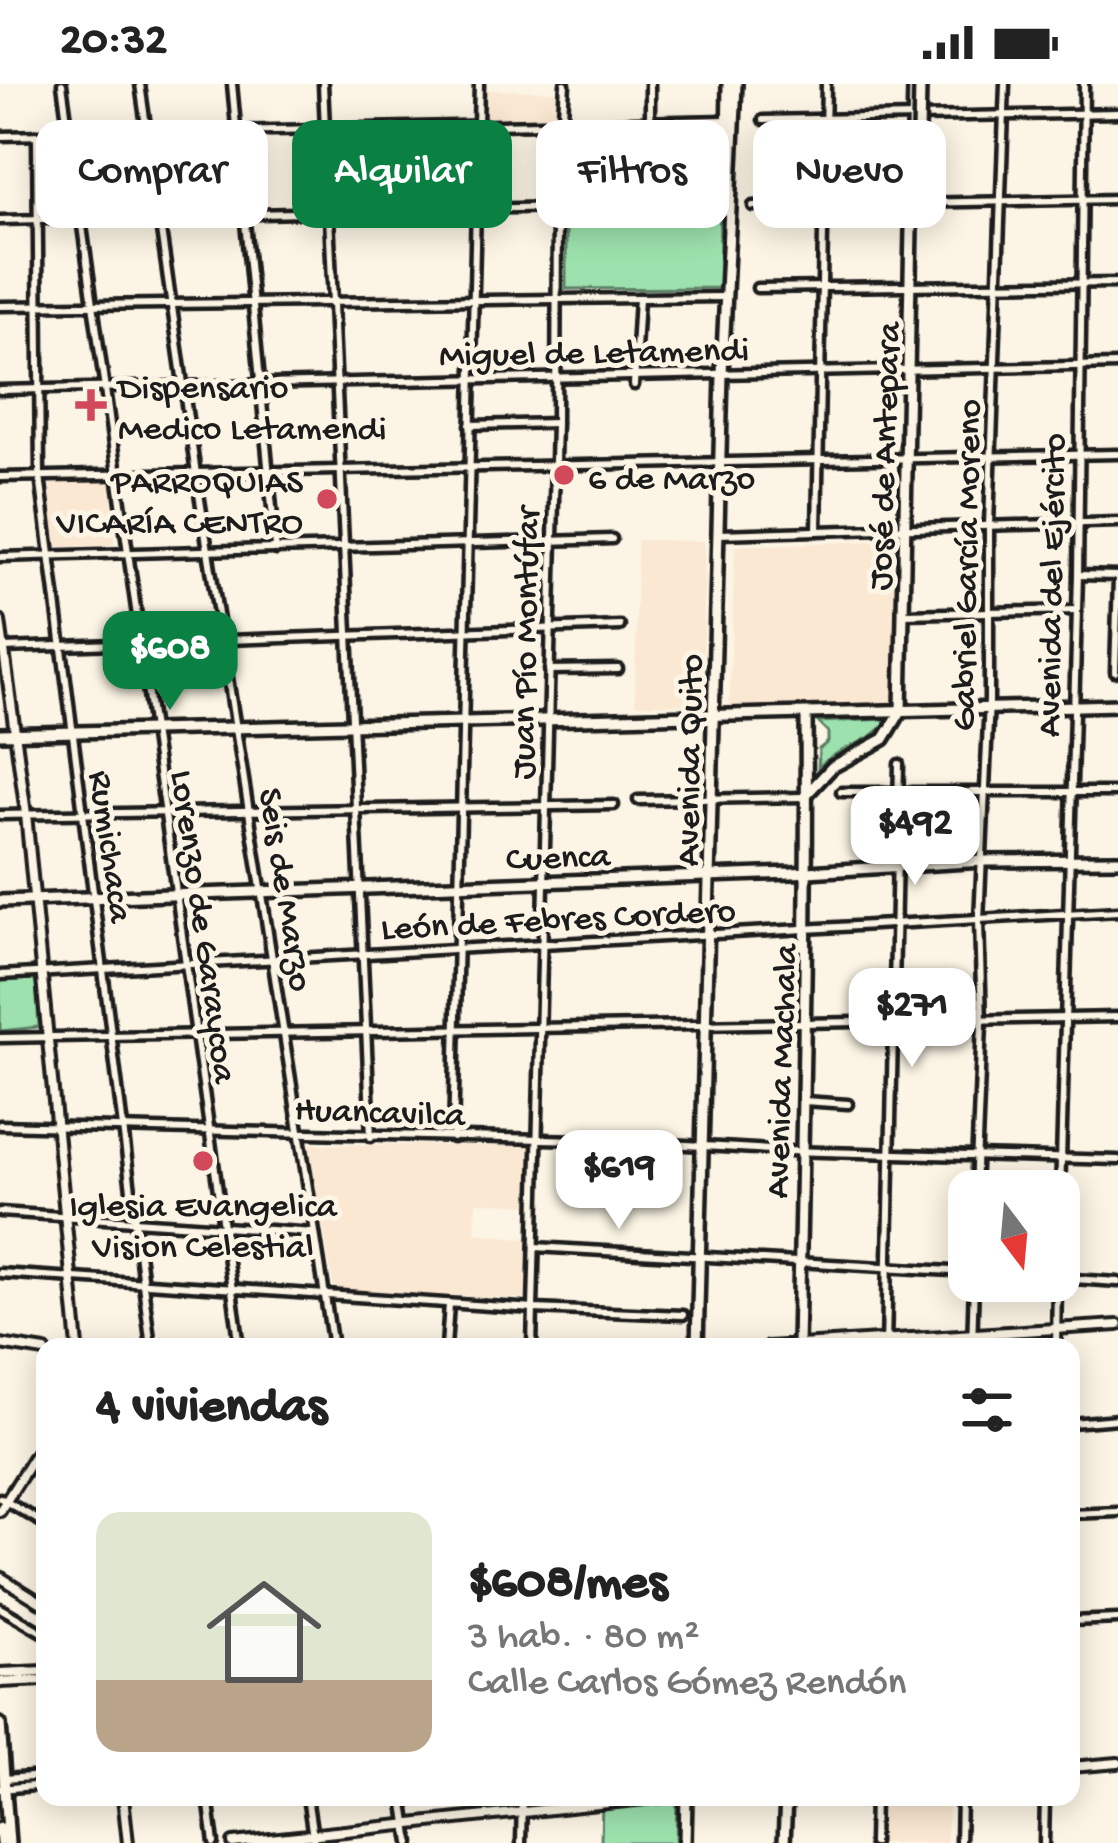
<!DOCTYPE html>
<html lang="es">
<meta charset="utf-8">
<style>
:root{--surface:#fff;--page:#f2f2f2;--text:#222;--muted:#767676;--accent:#0b8043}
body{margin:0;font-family:"Gochi Hand",sans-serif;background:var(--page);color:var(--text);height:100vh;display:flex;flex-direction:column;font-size:45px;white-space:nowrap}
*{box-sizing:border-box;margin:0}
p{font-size:39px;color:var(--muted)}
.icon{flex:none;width:66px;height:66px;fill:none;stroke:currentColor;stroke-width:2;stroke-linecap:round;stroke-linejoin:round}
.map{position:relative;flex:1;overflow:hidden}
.panel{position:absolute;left:36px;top:1254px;width:1044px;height:468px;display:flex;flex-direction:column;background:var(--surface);border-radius:24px;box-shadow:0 6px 30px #0003}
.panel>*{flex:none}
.banner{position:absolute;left:36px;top:36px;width:1047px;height:108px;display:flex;gap:24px}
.needle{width:78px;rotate:164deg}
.tools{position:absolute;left:948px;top:1086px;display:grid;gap:24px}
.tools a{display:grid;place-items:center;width:132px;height:132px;border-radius:24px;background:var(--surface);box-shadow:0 6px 30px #0003;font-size:60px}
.price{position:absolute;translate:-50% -102px;padding:0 27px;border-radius:24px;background:#fff;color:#222;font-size:39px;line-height:78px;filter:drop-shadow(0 3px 6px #0008)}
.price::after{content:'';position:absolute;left:50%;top:72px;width:36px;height:27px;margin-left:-18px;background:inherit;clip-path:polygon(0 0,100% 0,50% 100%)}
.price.on{background:var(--accent);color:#fff}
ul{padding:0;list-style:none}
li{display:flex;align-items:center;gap:36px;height:300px;padding:0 60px}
li span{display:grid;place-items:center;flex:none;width:336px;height:240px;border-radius:24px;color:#555}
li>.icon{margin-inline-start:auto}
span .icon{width:144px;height:144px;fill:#fffc;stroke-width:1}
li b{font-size:51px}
h2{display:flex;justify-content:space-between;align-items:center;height:144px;padding:0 60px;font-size:51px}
.chip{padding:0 42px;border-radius:24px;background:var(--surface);box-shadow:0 6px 30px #0003;font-size:42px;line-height:108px}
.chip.on{background:var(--accent);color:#fff}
.status{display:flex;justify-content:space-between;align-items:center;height:84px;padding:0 60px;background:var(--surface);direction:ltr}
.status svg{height:33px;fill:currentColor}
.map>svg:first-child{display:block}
.built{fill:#fbe8d2}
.green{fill:#9de2ae;stroke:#5c7f65;stroke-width:3}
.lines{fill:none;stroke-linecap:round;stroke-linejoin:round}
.minor-casing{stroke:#1c1c1c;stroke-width:15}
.tertiary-casing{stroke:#1c1c1c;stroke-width:16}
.secondary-casing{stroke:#1c1c1c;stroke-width:18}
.primary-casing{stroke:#1c1c1c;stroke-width:18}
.minor{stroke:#fcf5e5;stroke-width:6}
.tertiary{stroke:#fcf5e5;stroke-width:8}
.secondary{stroke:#fcf5e5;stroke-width:9}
.primary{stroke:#fcf5e5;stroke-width:9}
.primary-bridge-casing{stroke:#1c1c1c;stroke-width:18;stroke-linecap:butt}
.primary-bridge{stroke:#fcf5e5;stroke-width:9}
.poi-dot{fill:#d1495b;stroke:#fcf5e5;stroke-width:4.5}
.labels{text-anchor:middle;stroke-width:10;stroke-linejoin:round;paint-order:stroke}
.street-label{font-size:36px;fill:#1c1c1c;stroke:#fcf5e5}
.poi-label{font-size:36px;fill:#1c1c1c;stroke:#fcf5e5;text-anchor:start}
</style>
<div class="status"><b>20:32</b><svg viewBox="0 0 49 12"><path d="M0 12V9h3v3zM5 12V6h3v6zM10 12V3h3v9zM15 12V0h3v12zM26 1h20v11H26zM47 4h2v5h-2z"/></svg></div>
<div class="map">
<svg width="1118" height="1759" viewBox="0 0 1118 1759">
<rect width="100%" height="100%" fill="#fcf5e5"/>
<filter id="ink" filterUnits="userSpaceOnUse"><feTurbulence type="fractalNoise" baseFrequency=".00833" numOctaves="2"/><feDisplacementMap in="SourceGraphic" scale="24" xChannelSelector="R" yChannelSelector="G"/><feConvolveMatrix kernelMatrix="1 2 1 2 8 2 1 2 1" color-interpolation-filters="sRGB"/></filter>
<g filter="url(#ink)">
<g class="built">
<path d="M 483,6 L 561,7 L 561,36 L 484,37 Z"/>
<path d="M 111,395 L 114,461 L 54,463 L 49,397 Z"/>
<path d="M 637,456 L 705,457 L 703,621 L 635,620 Z"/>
<path d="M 899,456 L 897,621 L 729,624 L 735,462 Z"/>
<path d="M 308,1060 L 530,1062 L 528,1121 L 477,1118 L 475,1149 L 528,1155 L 525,1215 L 334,1205 Z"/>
<path d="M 878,1713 L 949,1713 L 946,1759 L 877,1759 Z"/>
</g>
<g class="green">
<path d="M 719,47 L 720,204 L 566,205 L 566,48 Z"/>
<path d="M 888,635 C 872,661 839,661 818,684 L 819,665 L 828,658 L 828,648 L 818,638 Z"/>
<path d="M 33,895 L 36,898 L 39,943 L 0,947 L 0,897 Z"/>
<path d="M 677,1713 L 676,1759 L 601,1759 L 602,1715 Z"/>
</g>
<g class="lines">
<g class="minor-casing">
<g id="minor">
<path d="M 62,0 L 240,1263"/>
<path d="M 140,0 L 196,390 L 333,1263"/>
<path d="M 232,0 L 276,466"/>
<path d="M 323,0 L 371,1053"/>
<path d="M 650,0 L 650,38"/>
<path d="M 763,36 L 1118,29"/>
<path d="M 37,51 L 40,392 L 151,1263"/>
<path d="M 0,52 L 727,36"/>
<path d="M 753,122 L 1118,115"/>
<path d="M 0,136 L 557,123"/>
<path d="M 757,204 L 1118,199"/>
<path d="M 0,222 L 724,213"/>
<path d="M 634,301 L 639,214"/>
<path d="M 0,306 L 1118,281"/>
<path d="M 470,341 L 556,339"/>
<path d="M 0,393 L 1118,370"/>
<path d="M 817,447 L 826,0"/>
<path d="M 719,450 L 1118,438"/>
<path d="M 0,473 L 612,455"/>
<path d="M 1078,491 L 1118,492"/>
<path d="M 904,530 L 1076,526"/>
<path d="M 4,564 L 620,542"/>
<path d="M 549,586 L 618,585"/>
<path d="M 1115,588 L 1118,494"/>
<path d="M 841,708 L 1118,708"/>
<path d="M 638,716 L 804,713"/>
<path d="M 0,731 L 614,721"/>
<path d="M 0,891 L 1118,827"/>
<path d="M 0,954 L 1118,933"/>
<path d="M 804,1017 L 848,1020"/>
<path d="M 0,1041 L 617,1057 L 788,1067 L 1118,1076"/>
<path d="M 453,1054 L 479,0"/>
<path d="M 975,1107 L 982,939 L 979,837 L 989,616 L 989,441 L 1005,0"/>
<path d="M 0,1128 L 315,1149"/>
<path d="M 1059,1146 L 1078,491 L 1084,0"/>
<path d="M 535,1163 L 969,1188"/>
<path d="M 0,1189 L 534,1225 L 683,1231"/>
<path d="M 1059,1194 L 1118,1198"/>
<path d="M 446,1263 L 449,1220"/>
<path d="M 532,1263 L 556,339 L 557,123 L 565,0"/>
<path d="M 886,1263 L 899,680"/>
<path d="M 972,1263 L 974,1197"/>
<path d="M 1056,1263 L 1057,1197"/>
<path d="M 1071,1339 L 1118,1335"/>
<path d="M 0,1414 L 45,1440"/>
<path d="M 1071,1430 L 1118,1428"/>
<path d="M 0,1524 L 45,1550"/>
<path d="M 1071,1537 L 1118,1535"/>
<path d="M 4,1695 L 45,1692"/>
<path d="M 0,1705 L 45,1701"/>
<path d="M 208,1713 L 214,1759"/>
<path d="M 307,1713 L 314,1759"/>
<path d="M 403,1713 L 410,1759"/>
<path d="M 521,1759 L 522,1713"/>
<path d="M 873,1759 L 874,1713"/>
<path d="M 960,1759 L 961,1713"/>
<path d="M 1044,1759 L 1045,1713"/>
</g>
</g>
<g class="tertiary-casing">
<g id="tertiary">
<path d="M 0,537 L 26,730 L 78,1263"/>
<path d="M 0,1260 L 45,1267"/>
<path d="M 768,1263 L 1118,1241"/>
<path d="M 0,1427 L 45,1355"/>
<path d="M 0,1493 L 45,1521"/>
<path d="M 0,1589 L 45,1587"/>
<path d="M 0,1598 L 45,1596"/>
<path d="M 1071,1683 L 1118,1679"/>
<path d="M 123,1713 L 128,1759"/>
<path d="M 233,1759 L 664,1713"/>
</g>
</g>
<g class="secondary-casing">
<g id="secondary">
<path d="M 0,650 L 1118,621"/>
<path d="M 0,817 L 792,789 L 983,777 L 1118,776"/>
</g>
</g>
<g class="primary-casing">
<g id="primary">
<path d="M 728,0 L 727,64 L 730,78"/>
<path d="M 804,713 L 832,683 L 884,655 L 901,627 L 914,0"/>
<path d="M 697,1263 L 722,290 L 736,0"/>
<path d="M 798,1263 C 802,1052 808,841 806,631"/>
<path d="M 0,1640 L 9,1759"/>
<path d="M 0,1744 L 1,1759"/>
<path d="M 685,1759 L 686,1713"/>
<path d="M 784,1759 L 786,1713"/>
</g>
</g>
<use href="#minor" class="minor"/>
<use href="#tertiary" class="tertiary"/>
<use href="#secondary" class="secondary"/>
<use href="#primary" class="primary"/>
<g class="primary-bridge-casing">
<path id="primary-bridge" d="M 918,105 L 920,0"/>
</g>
<use href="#primary-bridge" class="primary-bridge"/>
</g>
</g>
<g class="poi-dot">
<path d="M85 303h12v12h12v12h-12v12h-12v-12h-12v-12h12z"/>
<circle cx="564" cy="391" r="12"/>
<circle cx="327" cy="415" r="12"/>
<circle cx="203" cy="1077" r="12"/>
</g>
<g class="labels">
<g class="street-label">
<text transform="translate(594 265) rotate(-1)" y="13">Miguel de Letamendi</text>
<text transform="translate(881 372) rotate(-88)" y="13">José de Antepara</text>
<text transform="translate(963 481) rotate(-89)" y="13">Gabriel García Moreno</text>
<text transform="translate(1048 501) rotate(-89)" y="13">Avenida del Ejército</text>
<text transform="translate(522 559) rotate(-89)" y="13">Juan Pío Montúfar</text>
<text transform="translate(686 676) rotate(-89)" y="13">Avenida Quito</text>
<text transform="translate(114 762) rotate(82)" y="13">Rumichaca</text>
<text transform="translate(558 770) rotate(-2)" y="13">Cuenca</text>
<text transform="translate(289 805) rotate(81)" y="13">Seis de Marzo</text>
<text transform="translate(558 832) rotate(-3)" y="13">León de Febres Cordero</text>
<text transform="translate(207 842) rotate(82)" y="13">Lorenzo de Garaycoa</text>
<text transform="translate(778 987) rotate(-88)" y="13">Avenida Machala</text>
<text transform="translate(380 1025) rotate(2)" y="13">Huancavilca</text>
</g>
<g class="poi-label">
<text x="118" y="313">Dispensario<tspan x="118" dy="41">Medico Letamendi</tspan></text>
<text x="588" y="404">6 de Marzo</text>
<text x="303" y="407" text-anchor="end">PARROQUIAS<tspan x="303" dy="41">VICARÍA CENTRO</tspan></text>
<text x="203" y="1131" text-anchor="middle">Iglesia Evangelica<tspan x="203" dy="41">Vision Celestial</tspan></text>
</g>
</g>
</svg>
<div class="tools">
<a><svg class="needle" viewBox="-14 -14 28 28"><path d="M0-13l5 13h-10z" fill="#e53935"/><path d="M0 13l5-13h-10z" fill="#767676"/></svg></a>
</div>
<b class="price on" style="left:170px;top:629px">$608</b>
<b class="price" style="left:915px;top:804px">$492</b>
<b class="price" style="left:912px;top:986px">$271</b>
<b class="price" style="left:619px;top:1148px">$619</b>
<div class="banner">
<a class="chip">Comprar</a>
<a class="chip on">Alquilar</a>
<a class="chip">Filtros</a>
<a class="chip">Nuevo</a>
</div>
<section class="panel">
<h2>4 viviendas<svg class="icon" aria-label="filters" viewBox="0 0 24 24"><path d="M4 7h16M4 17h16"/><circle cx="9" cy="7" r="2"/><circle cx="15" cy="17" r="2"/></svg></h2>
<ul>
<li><span style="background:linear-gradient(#dfe7d0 70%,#b9a48a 0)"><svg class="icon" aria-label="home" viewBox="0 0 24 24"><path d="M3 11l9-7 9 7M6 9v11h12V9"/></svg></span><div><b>$608/mes</b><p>3 hab. · 80 m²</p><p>Calle Carlos Gómez Rendón</p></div></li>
</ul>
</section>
</div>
